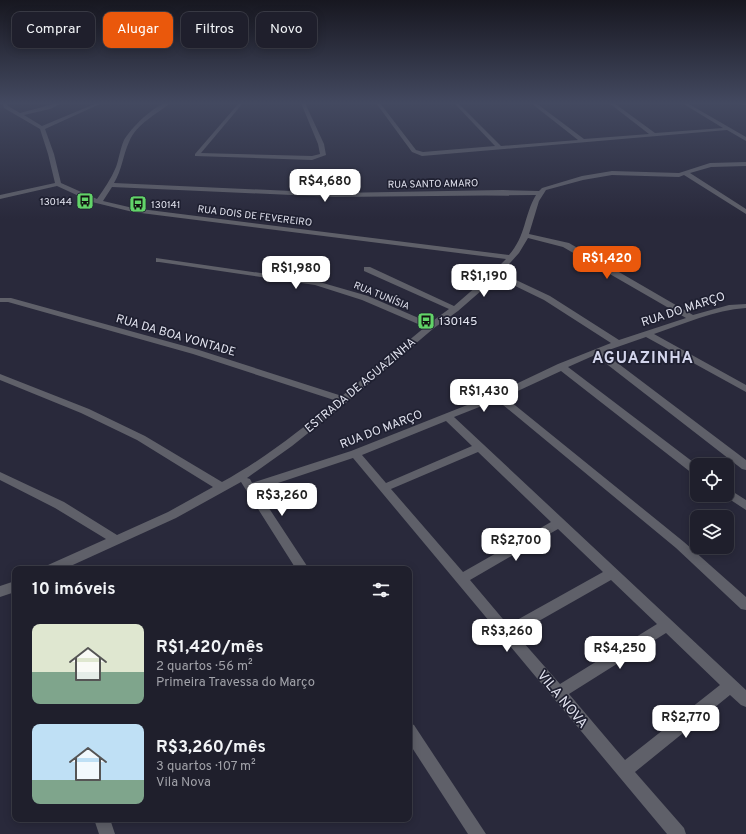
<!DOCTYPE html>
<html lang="pt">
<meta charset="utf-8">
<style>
:root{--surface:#1f1f2c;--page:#272734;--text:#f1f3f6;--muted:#a1a2a9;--line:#3c3d48;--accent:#ea580c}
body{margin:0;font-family:Overpass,sans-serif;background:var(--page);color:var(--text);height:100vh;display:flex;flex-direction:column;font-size:15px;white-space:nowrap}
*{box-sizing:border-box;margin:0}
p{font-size:13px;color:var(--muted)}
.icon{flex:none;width:22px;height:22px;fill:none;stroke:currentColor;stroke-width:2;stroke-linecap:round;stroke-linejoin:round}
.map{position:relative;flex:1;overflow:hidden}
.drawer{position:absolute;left:12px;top:566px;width:400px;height:256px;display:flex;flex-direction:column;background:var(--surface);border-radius:8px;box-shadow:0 2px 10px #0003,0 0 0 1px var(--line)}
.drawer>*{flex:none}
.hud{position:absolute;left:12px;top:12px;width:400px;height:36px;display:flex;gap:8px}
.controls{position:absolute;left:690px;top:458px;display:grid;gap:8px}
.controls a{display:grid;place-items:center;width:44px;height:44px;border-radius:8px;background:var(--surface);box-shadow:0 2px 10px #0003,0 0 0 1px var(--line);font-size:20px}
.price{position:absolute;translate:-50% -34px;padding:0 9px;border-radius:8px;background:#fff;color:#222;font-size:13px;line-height:26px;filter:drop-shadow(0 1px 2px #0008)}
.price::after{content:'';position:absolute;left:50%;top:24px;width:12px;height:9px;margin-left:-6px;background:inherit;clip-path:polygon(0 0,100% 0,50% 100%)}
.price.current{background:var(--accent);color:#fff}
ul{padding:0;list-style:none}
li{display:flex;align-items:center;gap:12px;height:100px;padding:0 20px}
li span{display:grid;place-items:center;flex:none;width:112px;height:80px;border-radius:8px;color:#555}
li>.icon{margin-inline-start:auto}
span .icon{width:48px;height:48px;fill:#fffc;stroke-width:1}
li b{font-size:17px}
h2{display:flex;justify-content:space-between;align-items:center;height:48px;padding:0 20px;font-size:17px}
.tag{padding:0 14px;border-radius:8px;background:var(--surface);box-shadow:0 2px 10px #0003,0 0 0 1px var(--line);font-size:14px;line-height:36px}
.tag.current{background:var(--accent);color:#fff}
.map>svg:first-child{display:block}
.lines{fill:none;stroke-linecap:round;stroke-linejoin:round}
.minor{fill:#5f6069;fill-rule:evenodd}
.labels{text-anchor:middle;stroke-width:3.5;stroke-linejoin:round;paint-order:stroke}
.far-street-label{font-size:10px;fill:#e2e3ef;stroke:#1f2031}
.far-poi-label{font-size:10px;fill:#e2e3ef;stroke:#1f2031;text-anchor:end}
.street-label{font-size:12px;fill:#e2e3ef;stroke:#1f2031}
.poi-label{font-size:12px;fill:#e2e3ef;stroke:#1f2031;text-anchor:start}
.near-street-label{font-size:14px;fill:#e2e3ef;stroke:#1f2031}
.district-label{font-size:16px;font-weight:bold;letter-spacing:1px;fill:#d3d5ec;stroke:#1f2031}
</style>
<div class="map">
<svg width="746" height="834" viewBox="0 0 746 834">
<rect width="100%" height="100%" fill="#29293b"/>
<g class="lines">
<g class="minor">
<path d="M 3,103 L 7,103 L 8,106 L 20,113 L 57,103 L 62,103 L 50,109 L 24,115 L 42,126 L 97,103 L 102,103 L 45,129 L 54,154 L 61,183 L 97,199 C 104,189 111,179 116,167 C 119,159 120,149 124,140 C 130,129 157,101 170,103 C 156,115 137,123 129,142 C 123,155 122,170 114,183 L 335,193 L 503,190 L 539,191 L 542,188 L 582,176 L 612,171 L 679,173 L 710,163 L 746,162 L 746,166 L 711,167 L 690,173 L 746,209 L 746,214 L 684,175 L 679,177 L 612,175 L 583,180 L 546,190 L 539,201 L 529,234 L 569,243 L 693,315 L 729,305 L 746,304 L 746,308 C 714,310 684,324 654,334 L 746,385 L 746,392 L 646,337 L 603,352 L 746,460 L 746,470 L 742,469 L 595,355 L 568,367 L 697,465 L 697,475 L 693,474 L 561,371 L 505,397 L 684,542 L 746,597 L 746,610 L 741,609 L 676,548 L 497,400 L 454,417 L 746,690 L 746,707 L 741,705 L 730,695 L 635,772 L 684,828 L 686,834 L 667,834 L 353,458 L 257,490 L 309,569 L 296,569 L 241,482 L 176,518 L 64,569 L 46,569 L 48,565 L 106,539 L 55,508 L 0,480 L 0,472 L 64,502 L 117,535 L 168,512 L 213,487 L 137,440 L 81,413 L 0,380 L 0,374 L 89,409 L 145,436 L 222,482 C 263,460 300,430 337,401 L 193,354 L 8,302 L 0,302 L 0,298 L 11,298 L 199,350 L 342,396 L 425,327 L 362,300 L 315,285 L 159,262 L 156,262 L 156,258 L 316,281 L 368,296 L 430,323 L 449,309 L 364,271 L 364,267 L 370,267 L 454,306 L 493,272 L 506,259 L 133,212 L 92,202 L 57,186 L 0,199 L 0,195 L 55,183 L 48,154 L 40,129 L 4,108 ZM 112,187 L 335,197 L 536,195 C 524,215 526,236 509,255 L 133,208 L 103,201 ZM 528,238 L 563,247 L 686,318 L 619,340 L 550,296 L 501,273 L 519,253 ZM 497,277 L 544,300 L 611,343 L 558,364 L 495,394 L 351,451 L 252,483 L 250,479 L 247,478 L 292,446 L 347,402 L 434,328 L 458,311 ZM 446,421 L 472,446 L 386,483 L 362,455 ZM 478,452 L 551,522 L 463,572 L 391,489 ZM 558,529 L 603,572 L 508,625 L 470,580 ZM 611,580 L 657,624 L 560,684 L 516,634 ZM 666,633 L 720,685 L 625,760 L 569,694 Z"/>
<path d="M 239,103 L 243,103 L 201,153 L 312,156 L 320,154 L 318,144 L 301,103 L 305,103 L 324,144 L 326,155 L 312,160 L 195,156 L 195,154 Z"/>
<path d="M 376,103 L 380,103 L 416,150 L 423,152 L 495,146 L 454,103 L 458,103 L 501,146 L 578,140 L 531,103 L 536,103 L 584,139 L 649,134 L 609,103 L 614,103 L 655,133 L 723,128 L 682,103 L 687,103 L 746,137 L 746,141 L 727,130 L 422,156 L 412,152 Z"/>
<path d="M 738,103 L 746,103 L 746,105 L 738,104 Z"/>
<path d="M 727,488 L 746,500 L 746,510 L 723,495 L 727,495 Z"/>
<path d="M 15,581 L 15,592 L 0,597 L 0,586 Z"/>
<path d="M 409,723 L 414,725 L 486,834 L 468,834 L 409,743 Z"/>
<path d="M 94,819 L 110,819 L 115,834 L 99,834 Z"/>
</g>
</g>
<linearGradient id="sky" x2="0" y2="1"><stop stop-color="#171720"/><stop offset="0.47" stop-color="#434960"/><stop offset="1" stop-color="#434960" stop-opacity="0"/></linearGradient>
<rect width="746" height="219" fill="url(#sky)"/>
<defs>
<g id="bus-square" transform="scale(0.9)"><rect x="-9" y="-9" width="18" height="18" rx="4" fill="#62d469" stroke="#1f2031"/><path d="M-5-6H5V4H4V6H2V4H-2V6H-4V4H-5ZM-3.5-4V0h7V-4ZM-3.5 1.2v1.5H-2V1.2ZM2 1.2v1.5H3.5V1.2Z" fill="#111"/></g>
</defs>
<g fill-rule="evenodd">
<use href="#bus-square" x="85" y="201"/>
<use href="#bus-square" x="138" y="204"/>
<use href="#bus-square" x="426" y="321"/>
</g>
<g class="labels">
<g class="far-street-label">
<text transform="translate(433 183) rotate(-1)" y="4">RUA SANTO AMARO</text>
<text transform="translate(255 215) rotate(7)" y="4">RUA DOIS DE FEVEREIRO</text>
<text transform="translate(382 295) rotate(22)" y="4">RUA TUNÍSIA</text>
</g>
<g class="far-poi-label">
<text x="72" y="205">130144</text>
<text x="151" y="208" text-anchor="start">130141</text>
</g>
<g class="street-label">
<text transform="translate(683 309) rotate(-18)" y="4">RUA DO MARÇO</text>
<text transform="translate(176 335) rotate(16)" y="4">RUA DA BOA VONTADE</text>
<text transform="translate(360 385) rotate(-40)" y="4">ESTRADA DE AGUAZINHA</text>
<text transform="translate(381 429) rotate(-21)" y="4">RUA DO MARÇO</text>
</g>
<g class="poi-label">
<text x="439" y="325">130145</text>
</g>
<g class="near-street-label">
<text transform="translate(563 699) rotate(50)" y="5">VILA NOVA</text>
</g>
<g class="district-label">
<text x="643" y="363">AGUAZINHA</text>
</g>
</g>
</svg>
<div class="controls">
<a><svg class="icon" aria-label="locate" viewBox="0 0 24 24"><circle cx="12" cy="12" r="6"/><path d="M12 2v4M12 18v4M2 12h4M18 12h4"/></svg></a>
<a><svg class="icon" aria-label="layers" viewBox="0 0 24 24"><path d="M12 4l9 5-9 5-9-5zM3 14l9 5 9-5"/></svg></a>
</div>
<b class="price" style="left:325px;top:203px">R$4,680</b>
<b class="price current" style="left:607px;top:280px">R$1,420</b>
<b class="price" style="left:296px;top:290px">R$1,980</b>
<b class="price" style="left:484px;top:298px">R$1,190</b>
<b class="price" style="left:484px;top:413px">R$1,430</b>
<b class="price" style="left:282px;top:517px">R$3,260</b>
<b class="price" style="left:516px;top:562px">R$2,700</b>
<b class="price" style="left:507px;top:653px">R$3,260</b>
<b class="price" style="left:620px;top:670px">R$4,250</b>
<b class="price" style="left:686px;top:739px">R$2,770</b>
<div class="hud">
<a class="tag">Comprar</a>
<a class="tag current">Alugar</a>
<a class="tag">Filtros</a>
<a class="tag">Novo</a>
</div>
<section class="drawer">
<h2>10 imóveis<svg class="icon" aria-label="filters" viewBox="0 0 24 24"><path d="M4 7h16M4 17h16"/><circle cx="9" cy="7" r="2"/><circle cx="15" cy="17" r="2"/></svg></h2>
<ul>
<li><span style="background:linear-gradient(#dfe7d0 60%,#7fa58c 0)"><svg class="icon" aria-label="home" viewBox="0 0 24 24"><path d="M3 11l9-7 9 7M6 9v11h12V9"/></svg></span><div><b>R$1,420/mês</b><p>2 quartos · 56 m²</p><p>Primeira Travessa do Março</p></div></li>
<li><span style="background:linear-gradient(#bfe0f5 70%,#7fa58c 0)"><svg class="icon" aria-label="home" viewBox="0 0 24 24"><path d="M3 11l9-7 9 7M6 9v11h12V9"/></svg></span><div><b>R$3,260/mês</b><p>3 quartos · 107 m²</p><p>Vila Nova</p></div></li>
</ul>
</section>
</div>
